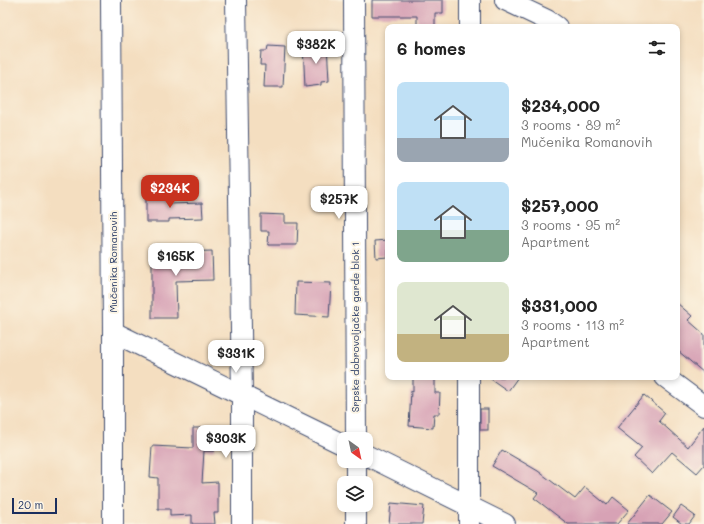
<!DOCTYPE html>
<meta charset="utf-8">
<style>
:root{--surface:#fff;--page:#f6f6f6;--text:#222;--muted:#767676;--accent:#c8321e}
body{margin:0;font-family:Mali,sans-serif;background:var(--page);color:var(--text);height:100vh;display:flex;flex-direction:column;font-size:15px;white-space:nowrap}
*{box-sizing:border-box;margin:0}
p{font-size:13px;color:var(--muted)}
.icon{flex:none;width:22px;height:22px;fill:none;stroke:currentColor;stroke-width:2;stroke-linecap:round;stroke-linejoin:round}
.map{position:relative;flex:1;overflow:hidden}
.drawer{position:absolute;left:385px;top:24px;width:295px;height:356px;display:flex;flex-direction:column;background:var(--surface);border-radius:8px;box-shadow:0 2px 6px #0003}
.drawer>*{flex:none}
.needle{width:26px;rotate:147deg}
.tools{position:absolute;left:337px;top:432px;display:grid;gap:8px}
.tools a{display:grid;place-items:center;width:36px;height:36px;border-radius:8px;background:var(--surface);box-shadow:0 2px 6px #0003;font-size:20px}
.scale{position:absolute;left:12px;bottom:10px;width:45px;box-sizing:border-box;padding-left:4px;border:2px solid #1b2f5e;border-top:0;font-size:11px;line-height:14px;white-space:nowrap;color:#1b2f5e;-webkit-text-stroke:3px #fcf5e5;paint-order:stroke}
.price{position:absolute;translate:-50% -34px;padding:0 9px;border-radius:8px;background:#fff;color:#222;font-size:13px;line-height:26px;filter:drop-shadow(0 1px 2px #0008)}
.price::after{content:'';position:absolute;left:50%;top:24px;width:12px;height:9px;margin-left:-6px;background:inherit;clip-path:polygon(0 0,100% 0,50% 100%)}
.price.on{background:var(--accent);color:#fff}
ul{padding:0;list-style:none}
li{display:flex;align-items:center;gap:12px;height:100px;padding:0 12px}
li span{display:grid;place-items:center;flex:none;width:112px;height:80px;border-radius:8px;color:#555}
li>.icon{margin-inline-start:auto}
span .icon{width:48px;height:48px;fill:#fffc;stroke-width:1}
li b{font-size:17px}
h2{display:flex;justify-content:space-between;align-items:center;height:48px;padding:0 12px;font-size:17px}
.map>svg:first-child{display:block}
.building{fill:#d7a2b5}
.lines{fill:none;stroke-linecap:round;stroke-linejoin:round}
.minor-casing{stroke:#3c496d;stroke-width:22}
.minor{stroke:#fff;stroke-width:20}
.labels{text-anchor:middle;stroke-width:4;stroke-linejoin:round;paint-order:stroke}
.street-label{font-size:10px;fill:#1b2f5e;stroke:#fcf5e5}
</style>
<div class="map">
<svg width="704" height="524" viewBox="0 0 704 524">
<rect width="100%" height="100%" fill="#fcf5e5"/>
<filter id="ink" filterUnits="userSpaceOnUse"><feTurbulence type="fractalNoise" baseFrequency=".025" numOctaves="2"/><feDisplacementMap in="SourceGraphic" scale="8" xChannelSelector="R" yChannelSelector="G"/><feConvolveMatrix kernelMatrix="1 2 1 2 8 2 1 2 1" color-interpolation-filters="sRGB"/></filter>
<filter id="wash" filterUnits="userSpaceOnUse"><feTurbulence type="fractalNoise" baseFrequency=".012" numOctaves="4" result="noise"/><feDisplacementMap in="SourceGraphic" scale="16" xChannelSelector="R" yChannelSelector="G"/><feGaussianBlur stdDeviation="0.9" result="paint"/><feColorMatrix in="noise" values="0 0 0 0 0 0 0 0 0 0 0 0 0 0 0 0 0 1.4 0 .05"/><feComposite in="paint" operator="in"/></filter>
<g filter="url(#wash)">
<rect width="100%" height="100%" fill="#f4dec0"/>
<g id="blocks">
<g class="building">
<path d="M 372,0 L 443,0 L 443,13 L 435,13 L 435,27 L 417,27 L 417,16 L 372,16 Z"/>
<path d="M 327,44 L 329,81 L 321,82 L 321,85 L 305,87 L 303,45 Z"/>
<path d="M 268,46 L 285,47 L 283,87 L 264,87 L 265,65 L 260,65 L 261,51 L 267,51 Z"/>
<path d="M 169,193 L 169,204 L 202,203 L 203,218 L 169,219 L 169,222 L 146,222 L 146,194 Z"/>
<path d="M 261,214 L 285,215 L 285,223 L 298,223 L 297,245 L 268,245 L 269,231 L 261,231 Z"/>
<path d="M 388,240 L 388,257 L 376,258 L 375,241 Z"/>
<path d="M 152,248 L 177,248 L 177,252 L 212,251 L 213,280 L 176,281 L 177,318 L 152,318 Z"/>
<path d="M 296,282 L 331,283 L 329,317 L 295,315 Z"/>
<path d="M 677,303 L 692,316 L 688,320 L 704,334 L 704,373 L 677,350 Z"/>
<path d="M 413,377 L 435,377 L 435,393 L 440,393 L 439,414 L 434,414 L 433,428 L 409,426 L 411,391 L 413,392 Z"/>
<path d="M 488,377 L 518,377 L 508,391 Z"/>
<path d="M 644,395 L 665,413 L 659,421 L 688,447 L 704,426 L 704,465 L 697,473 L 672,452 L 652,474 L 634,457 L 642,448 L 617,428 Z"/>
<rect x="480" y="409" width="8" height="21"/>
<path d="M 193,428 L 214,428 L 214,451 L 204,451 L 202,483 L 218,482 L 218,513 L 214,513 L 215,524 L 192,524 L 192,515 L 170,516 L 170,509 L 158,509 L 158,478 L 150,477 L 152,446 L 193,448 Z"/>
<path d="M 502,450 L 538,471 L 575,499 L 585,487 L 607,505 L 613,497 L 629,510 L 617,524 L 568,524 L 534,498 L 538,493 L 492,466 Z"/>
<path d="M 650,495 L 672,512 L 662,524 L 627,524 Z"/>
<path d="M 391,503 L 424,506 L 422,524 L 389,524 Z"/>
<path d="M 681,506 L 695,516 L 689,524 L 682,524 L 673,517 Z"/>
</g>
</g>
</g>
<g filter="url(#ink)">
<use href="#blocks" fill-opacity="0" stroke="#3c496d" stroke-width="1"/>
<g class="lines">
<g class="minor-casing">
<g id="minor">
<path d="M 111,0 L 113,332 L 113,524"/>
<path d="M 236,0 L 242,395 L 242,524"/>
<path d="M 354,0 L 356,439"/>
<path d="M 505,0 L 547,20 L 557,27"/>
<path d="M 470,27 L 470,0"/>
<path d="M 113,332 L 344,445"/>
<path d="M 665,377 L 704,406"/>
<path d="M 366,455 L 505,524"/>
<path d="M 356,483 L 356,461"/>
<path d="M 356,524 L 356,505"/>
<path d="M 469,524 L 469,377"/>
</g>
</g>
<use href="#minor" class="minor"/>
</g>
</g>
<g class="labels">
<g class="street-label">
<text transform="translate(113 262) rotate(-90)" y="4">Mučenika Romanovih</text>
<text transform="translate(355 327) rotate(-90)" y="4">Srpske dobrovoljačke garde blok 1</text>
</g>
</g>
</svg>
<div class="tools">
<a><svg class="needle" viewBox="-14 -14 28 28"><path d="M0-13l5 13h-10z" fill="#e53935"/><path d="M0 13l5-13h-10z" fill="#767676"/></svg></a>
<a><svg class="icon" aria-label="layers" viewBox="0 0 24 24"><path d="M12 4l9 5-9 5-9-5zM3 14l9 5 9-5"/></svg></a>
</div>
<div class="scale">20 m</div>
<b class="price" style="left:316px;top:65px">$382K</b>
<b class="price on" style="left:170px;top:209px">$234K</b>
<b class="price" style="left:339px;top:220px">$257K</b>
<b class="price" style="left:176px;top:277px">$165K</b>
<b class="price" style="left:236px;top:374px">$331K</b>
<b class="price" style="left:226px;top:459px">$303K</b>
<section class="drawer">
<h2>6 homes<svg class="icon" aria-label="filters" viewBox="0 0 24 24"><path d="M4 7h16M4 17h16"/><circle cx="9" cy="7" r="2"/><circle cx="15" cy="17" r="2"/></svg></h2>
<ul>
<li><span style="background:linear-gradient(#bfe0f5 70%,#9aa5b1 0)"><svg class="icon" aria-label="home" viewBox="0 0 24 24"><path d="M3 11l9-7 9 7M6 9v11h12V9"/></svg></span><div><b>$234,000</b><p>3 rooms · 89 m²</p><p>Mučenika Romanovih</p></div></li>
<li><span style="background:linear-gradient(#bfe0f5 60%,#7fa58c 0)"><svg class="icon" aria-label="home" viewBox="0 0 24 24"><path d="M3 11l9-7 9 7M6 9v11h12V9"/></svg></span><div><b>$257,000</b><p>3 rooms · 95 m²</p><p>Apartment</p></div></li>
<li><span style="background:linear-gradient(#dfe7d0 65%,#c2b280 0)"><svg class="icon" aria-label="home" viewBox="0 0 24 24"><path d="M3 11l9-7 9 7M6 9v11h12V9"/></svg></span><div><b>$331,000</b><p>3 rooms · 113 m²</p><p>Apartment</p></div></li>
</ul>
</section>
</div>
